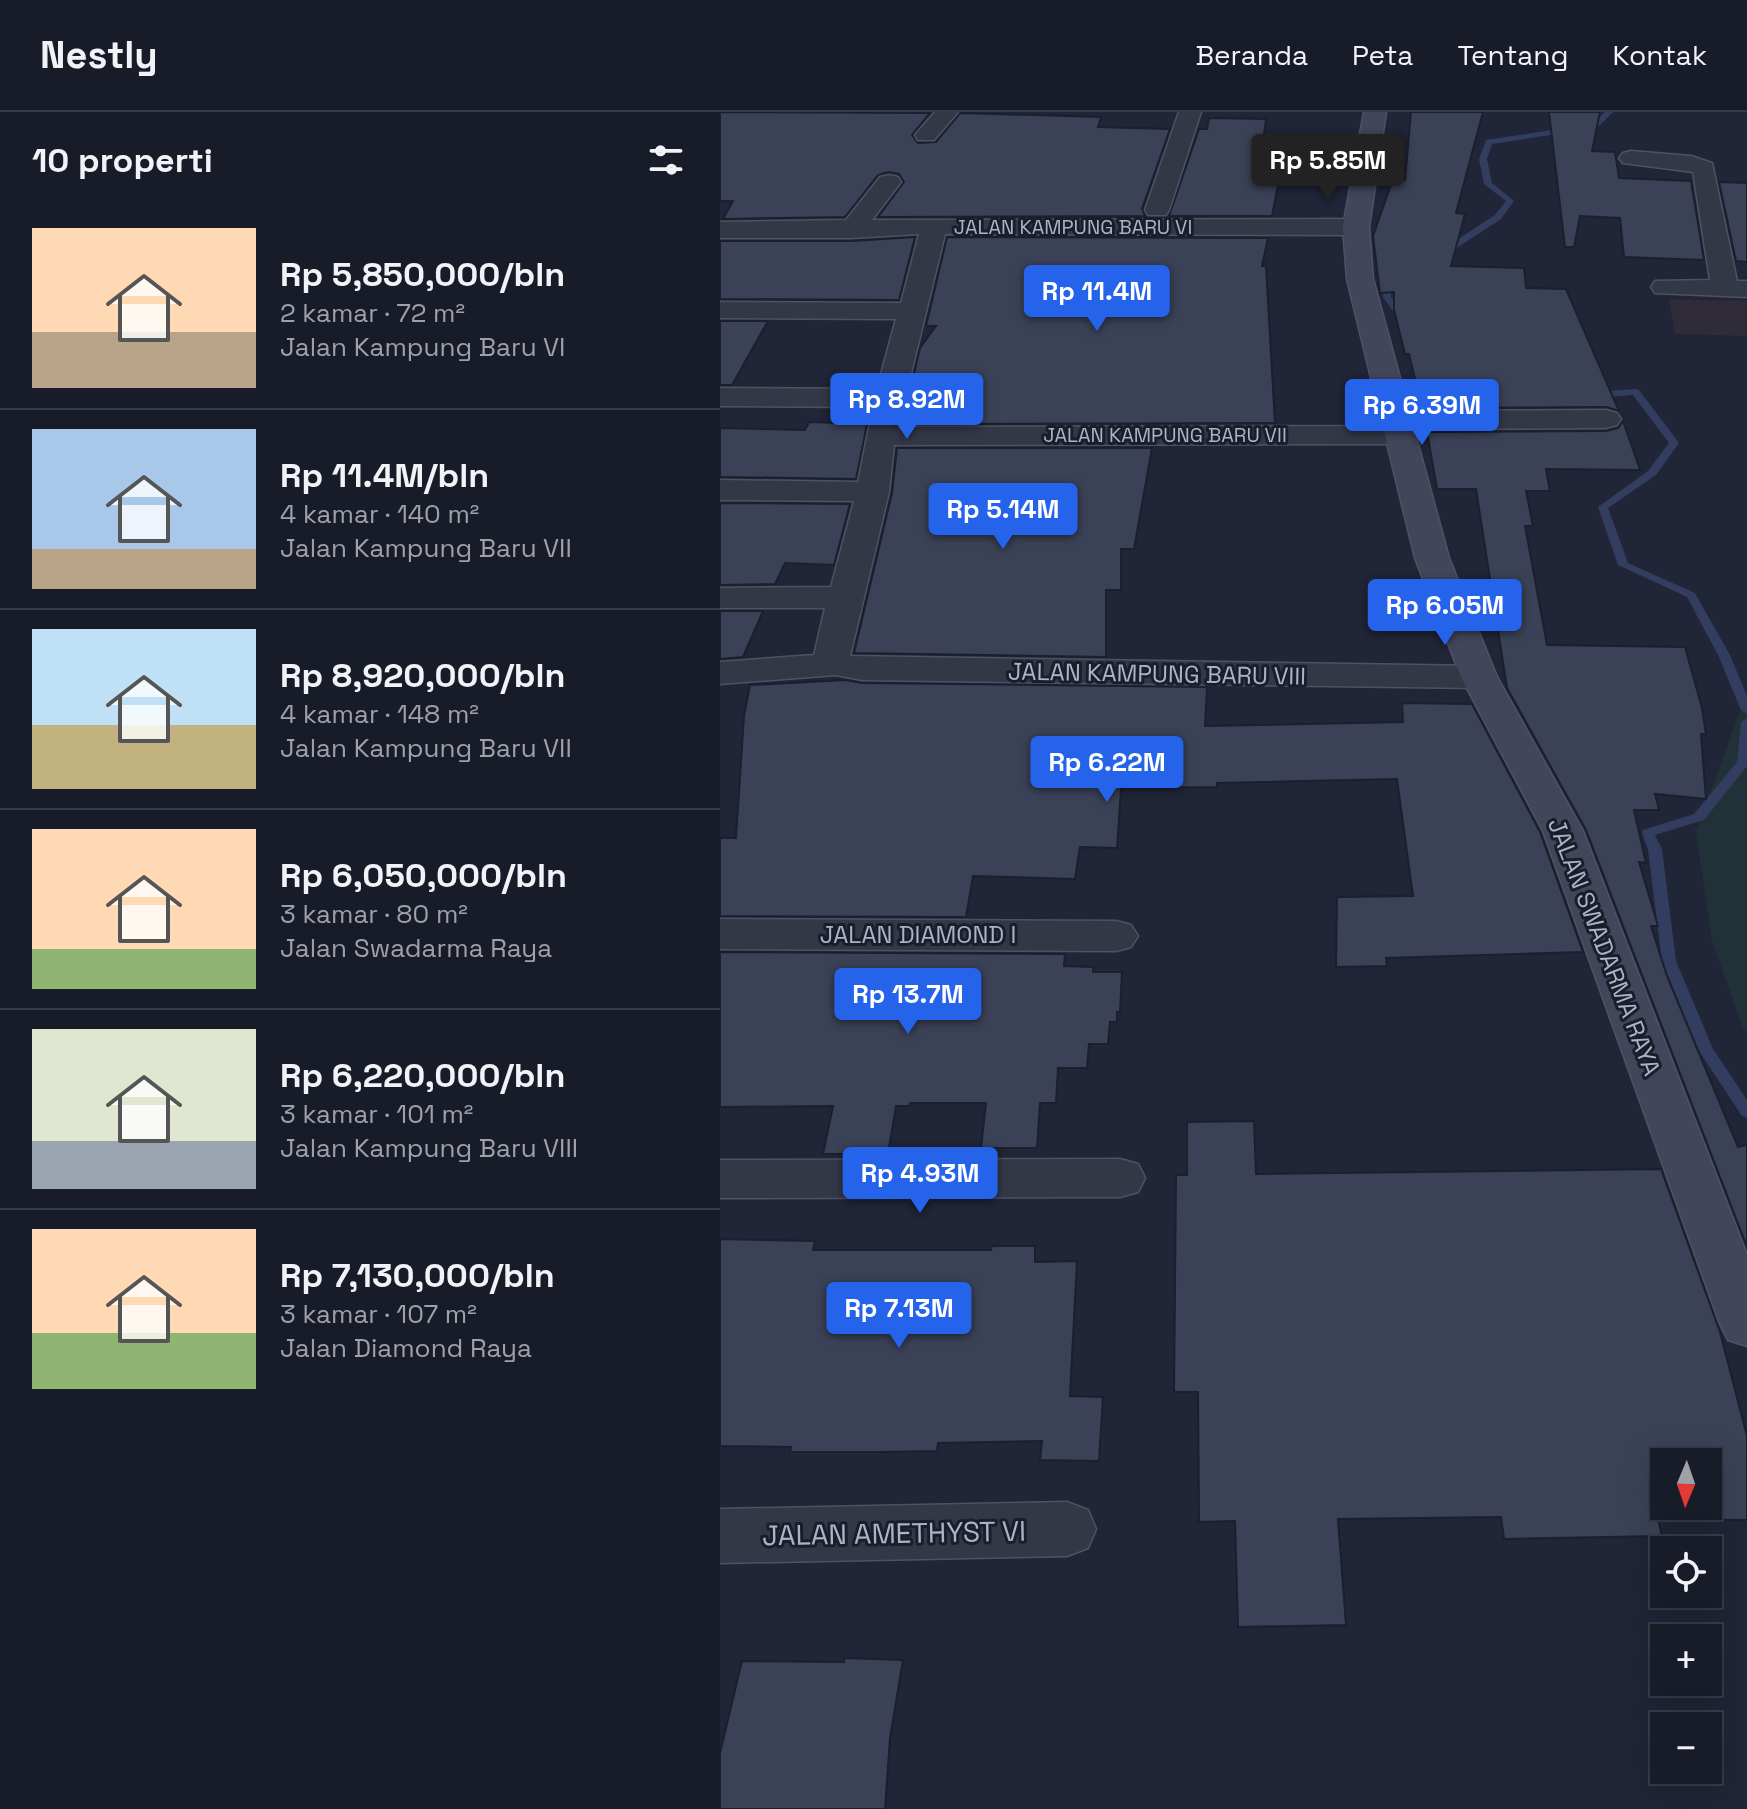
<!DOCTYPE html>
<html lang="id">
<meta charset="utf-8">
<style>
:root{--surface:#181c29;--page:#252935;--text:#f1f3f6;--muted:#9fa1a8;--line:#363a46;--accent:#2563eb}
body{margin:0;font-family:"Space Grotesk",sans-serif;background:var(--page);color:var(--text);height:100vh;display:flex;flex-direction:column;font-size:30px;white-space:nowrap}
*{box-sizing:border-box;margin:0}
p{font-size:26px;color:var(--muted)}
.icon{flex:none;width:44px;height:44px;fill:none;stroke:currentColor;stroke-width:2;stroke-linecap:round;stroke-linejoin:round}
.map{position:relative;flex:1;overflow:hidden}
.sheet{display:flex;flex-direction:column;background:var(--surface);width:720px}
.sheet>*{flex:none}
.needle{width:52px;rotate:182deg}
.buttons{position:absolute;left:930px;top:1336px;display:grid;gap:16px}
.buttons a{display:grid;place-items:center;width:72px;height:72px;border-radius:0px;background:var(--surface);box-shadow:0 8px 32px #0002,0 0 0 2px var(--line);font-size:40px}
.price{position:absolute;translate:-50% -68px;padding:0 18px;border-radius:8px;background:var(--accent);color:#fff;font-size:26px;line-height:52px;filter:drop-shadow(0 2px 4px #0008)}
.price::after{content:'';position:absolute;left:50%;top:48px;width:24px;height:18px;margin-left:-12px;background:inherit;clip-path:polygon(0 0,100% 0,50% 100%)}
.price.on{background:#222;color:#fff}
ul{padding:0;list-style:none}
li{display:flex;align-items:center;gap:24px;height:200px;padding:0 32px}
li+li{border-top:2px solid var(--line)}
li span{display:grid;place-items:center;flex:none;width:224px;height:160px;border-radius:0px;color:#555}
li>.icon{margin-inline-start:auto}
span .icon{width:96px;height:96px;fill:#fffc;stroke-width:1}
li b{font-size:34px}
h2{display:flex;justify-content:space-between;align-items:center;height:96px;padding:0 32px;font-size:34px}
header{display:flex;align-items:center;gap:48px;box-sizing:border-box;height:112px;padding:0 40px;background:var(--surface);border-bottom:2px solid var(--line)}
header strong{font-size:38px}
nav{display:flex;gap:44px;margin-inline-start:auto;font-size:28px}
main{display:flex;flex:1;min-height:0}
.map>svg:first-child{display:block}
.medical{fill:#2f2b39}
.green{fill:#213138}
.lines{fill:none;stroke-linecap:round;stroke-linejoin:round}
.stream{fill:#333d5f;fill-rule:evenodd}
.building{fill:#3b4257;stroke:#1b1f2e;stroke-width:2;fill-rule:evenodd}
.minor-casing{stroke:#4e5262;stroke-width:3}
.secondary-casing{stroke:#4e5262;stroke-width:3}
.minor{fill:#333847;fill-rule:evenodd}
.secondary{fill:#41465b;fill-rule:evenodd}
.labels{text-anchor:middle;stroke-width:6;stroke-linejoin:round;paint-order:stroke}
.far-street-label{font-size:20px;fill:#adb2c4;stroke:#191d2c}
.street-label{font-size:24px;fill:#adb2c4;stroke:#191d2c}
.near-street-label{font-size:28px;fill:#adb2c4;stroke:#191d2c}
</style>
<header>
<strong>Nestly</strong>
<nav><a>Beranda</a><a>Peta</a><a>Tentang</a><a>Kontak</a></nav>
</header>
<main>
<section class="sheet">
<h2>10 properti<svg class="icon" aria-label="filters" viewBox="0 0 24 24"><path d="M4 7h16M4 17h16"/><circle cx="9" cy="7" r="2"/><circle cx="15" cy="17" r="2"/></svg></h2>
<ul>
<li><span style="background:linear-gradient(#ffd9b3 65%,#b9a48a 0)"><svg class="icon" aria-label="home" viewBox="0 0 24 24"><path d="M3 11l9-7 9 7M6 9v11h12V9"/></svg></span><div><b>Rp 5,850,000/bln</b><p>2 kamar · 72 m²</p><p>Jalan Kampung Baru VI</p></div></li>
<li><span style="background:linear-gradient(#a9c7e8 75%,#b9a48a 0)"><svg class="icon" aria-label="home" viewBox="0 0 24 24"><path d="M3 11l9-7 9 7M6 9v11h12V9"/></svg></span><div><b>Rp 11.4M/bln</b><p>4 kamar · 140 m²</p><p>Jalan Kampung Baru VII</p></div></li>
<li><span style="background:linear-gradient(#bfe0f5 60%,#c2b280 0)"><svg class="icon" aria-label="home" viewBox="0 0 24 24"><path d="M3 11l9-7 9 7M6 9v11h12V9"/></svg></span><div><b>Rp 8,920,000/bln</b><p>4 kamar · 148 m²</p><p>Jalan Kampung Baru VII</p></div></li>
<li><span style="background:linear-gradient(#ffd9b3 75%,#8fb573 0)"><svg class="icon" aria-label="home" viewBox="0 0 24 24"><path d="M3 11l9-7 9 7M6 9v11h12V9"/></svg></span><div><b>Rp 6,050,000/bln</b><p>3 kamar · 80 m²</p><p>Jalan Swadarma Raya</p></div></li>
<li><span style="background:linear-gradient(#dfe7d0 70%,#9aa5b1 0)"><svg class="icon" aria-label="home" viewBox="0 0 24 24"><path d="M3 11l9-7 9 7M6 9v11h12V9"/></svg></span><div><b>Rp 6,220,000/bln</b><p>3 kamar · 101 m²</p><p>Jalan Kampung Baru VIII</p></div></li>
<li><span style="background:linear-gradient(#ffd9b3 65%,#8fb573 0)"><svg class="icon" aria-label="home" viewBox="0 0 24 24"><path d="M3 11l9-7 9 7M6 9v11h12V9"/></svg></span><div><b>Rp 7,130,000/bln</b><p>3 kamar · 107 m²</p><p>Jalan Diamond Raya</p></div></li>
</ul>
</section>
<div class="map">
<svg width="1027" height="1697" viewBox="0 0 1027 1697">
<rect width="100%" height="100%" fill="#202537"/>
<path class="medical" d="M 949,187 L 1027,189 L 1027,224 L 955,222 Z"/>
<path class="green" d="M 1027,579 L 1027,921 L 1022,914 L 992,828 L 976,721 Z"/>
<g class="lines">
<g class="stream">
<path d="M 885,0 L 893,0 L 877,16 L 772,32 L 767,47 L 772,71 L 794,89 L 781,107 L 726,143 L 720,143 L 720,139 L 775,103 L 786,89 L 764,72 L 759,47 L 766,28 L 872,12 Z"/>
<path d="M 670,166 L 677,168 L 671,172 L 671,185 L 689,210 L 688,212 L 682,212 L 663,185 L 663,171 Z"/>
<path d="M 916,277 L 919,278 L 959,331 L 936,363 L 888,396 L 908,451 L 975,481 L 1010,543 L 1027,584 L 1027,602 L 1021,598 L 998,543 L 967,485 L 898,453 L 878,395 L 928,359 L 949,331 L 913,283 L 874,286 L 869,283 L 874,280 Z"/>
<path d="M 1027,606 L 1027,654 L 984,708 L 935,723 L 942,737 L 956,849 L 993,937 L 1027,988 L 1027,1006 L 1022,1004 L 979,939 L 942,849 L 928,737 L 922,721 L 923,718 L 974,702 L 1017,650 L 1021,610 Z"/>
</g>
</g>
<g class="building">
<path d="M 0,0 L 210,1 L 192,23 L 198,31 L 216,30 L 240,1 L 381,5 L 378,15 L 450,17 L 422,97 L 425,104 L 158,105 L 184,70 L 179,62 L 168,60 L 158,63 L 125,105 L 3,107 L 13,89 L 0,89 Z"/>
<path d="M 691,0 L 763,0 L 736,101 L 745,102 L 731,154 L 804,156 L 806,176 L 846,177 L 899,299 L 886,295 L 702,296 L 689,242 L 685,242 L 674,198 L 674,180 L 660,181 L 653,124 L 673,67 L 685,68 Z"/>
<path d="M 829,0 L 880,0 L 872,39 L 895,40 L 899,66 L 971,69 L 984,148 L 904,145 L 900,106 L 860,104 L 854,135 L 845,135 Z"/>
<path d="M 489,6 L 546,7 L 544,23 L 568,23 L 552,104 L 449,104 L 479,17 L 487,17 Z"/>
<path d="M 999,70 L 1027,71 L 1027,150 L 1016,149 Z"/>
<path d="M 195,125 L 179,188 L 0,187 L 0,129 L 131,129 Z"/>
<path d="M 227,125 L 548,126 L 542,154 L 546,154 L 555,311 L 182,312 L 200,236 L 216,214 L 206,214 Z"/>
<path d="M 0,209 L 48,209 L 12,273 L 0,273 Z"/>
<path d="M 903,309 L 920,358 L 826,357 L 830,379 L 806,379 L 813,414 L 805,414 L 827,533 L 965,535 L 982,596 L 986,622 L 981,622 L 986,687 L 935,682 L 939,698 L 914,698 L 926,751 L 919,750 L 938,814 L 931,814 L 947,864 L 1018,1035 L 1027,1033 L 1027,1135 L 866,718 L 787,576 L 756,377 L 717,377 L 707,320 L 886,319 L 898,316 Z"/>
<path d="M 89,310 L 147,312 L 136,367 L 0,365 L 0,316 L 85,318 Z"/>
<path d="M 177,336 L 432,336 L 414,437 L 401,437 L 401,478 L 386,478 L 386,545 L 134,541 L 172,381 Z"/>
<path d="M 0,391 L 130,392 L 114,453 L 65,451 L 55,472 L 0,473 Z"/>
<path d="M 0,499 L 43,499 L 23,545 L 0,547 Z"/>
<path d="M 126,568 L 142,571 L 487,575 L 485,614 L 683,610 L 682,591 L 752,592 L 820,720 L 863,840 L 666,846 L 667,854 L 616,855 L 617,785 L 693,784 L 677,667 L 497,671 L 497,675 L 401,676 L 397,736 L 360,735 L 355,767 L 253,764 L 246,805 L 0,804 L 0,726 L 16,726 L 24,604 L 30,573 Z"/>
<path d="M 0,840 L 345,842 L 344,854 L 373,855 L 373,860 L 402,860 L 400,900 L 397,900 L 397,910 L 390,910 L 388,932 L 369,932 L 367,956 L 338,956 L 336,991 L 320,991 L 317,1036 L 261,1036 L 266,991 L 190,991 L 190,994 L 176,994 L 168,1042 L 103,1042 L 113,994 L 0,995 Z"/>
<path d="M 534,1009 L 536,1062 L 941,1057 L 1000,1220 L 1027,1324 L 1027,1408 L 938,1407 L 942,1424 L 784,1427 L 781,1405 L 618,1407 L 626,1513 L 518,1515 L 515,1409 L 479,1410 L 478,1280 L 454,1280 L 456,1063 L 467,1063 L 467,1010 ZM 944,1350 L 988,1350 L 988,1394 L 944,1394 Z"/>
<path d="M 0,1127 L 95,1129 L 93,1138 L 271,1138 L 272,1134 L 315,1134 L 315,1150 L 357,1149 L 350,1284 L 383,1285 L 379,1349 L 320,1348 L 322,1329 L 218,1331 L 217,1339 L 161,1340 L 70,1340 L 71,1335 L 0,1334 Z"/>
<path d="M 124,1546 L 183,1548 L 170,1626 L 165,1697 L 0,1697 L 0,1641 L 22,1549 L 124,1550 Z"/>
</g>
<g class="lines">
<g class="minor-casing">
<g id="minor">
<path d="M 215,0 L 238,0 L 214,28 L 198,28 L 195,23 Z"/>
<path d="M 459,0 L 481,0 L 449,98 L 446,103 L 428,103 L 425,98 Z"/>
<path d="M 911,39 L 971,44 L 992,51 L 1017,169 L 1027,169 L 1027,185 L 935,181 L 931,175 L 935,169 L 990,168 L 973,60 L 903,51 L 899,46 L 903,41 Z"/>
<path d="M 169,63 L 178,65 L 181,70 L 152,108 L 636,107 L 645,110 L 649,115 L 645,120 L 636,123 L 225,122 L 178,315 L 667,314 L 663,308 L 667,302 L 678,299 L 886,298 L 897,301 L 901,307 L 897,313 L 886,316 L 693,317 L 697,323 L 693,329 L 682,332 L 174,333 L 169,380 L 130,544 L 759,554 L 772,557 L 777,565 L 772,573 L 759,576 L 142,568 L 116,563 L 0,572 L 0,550 L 94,543 L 105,496 L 0,496 L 0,476 L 111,475 L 134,389 L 0,388 L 0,368 L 138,370 L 153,295 L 0,294 L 0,276 L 157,277 L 176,207 L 0,206 L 0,190 L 181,191 L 199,122 L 131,126 L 0,126 L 0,110 L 126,108 L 160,65 Z"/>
<path d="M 0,807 L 396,809 L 411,813 L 418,824 L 411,835 L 396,839 L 0,837 Z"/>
<path d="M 400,1047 L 418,1052 L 425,1066 L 418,1080 L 400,1085 L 0,1086 L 0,1048 Z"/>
<path d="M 347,1390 L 368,1398 L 376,1417 L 368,1436 L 347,1444 L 0,1451 L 0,1397 Z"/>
</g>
</g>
<g class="secondary-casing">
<path id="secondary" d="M 644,0 L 666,0 L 649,115 L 653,167 L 729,446 L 777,565 L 863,719 L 1027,1143 L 1027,1234 L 1008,1228 L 1000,1212 L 823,719 L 741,565 L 695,446 L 627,167 L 623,115 Z"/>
</g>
<use href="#minor" class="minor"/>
<use href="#secondary" class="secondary"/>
</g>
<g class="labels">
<g class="far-street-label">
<text x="353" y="122">JALAN KAMPUNG BARU VI</text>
<text x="445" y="330">JALAN KAMPUNG BARU VII</text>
</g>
<g class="street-label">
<text transform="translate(437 562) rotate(1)" y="8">JALAN KAMPUNG BARU VIII</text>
<text x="198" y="831">JALAN DIAMOND I</text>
<text transform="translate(884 835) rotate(69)" y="8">JALAN SWADARMA RAYA</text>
</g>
<g class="near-street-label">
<text transform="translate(174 1421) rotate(-1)" y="10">JALAN AMETHYST VI</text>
</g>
</g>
</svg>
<div class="buttons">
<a><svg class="needle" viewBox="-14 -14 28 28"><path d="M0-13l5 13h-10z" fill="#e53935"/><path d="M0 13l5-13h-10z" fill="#9fa1a8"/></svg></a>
<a><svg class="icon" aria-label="locate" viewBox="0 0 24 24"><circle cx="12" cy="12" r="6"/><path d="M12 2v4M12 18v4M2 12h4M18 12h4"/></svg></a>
<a>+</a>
<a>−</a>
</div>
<b class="price on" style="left:608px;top:90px">Rp 5.85M</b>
<b class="price" style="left:377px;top:221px">Rp 11.4M</b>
<b class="price" style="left:187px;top:329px">Rp 8.92M</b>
<b class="price" style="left:702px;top:335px">Rp 6.39M</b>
<b class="price" style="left:283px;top:439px">Rp 5.14M</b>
<b class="price" style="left:725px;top:535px">Rp 6.05M</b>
<b class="price" style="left:387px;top:692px">Rp 6.22M</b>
<b class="price" style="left:188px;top:924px">Rp 13.7M</b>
<b class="price" style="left:200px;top:1103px">Rp 4.93M</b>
<b class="price" style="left:179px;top:1238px">Rp 7.13M</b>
</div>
</main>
